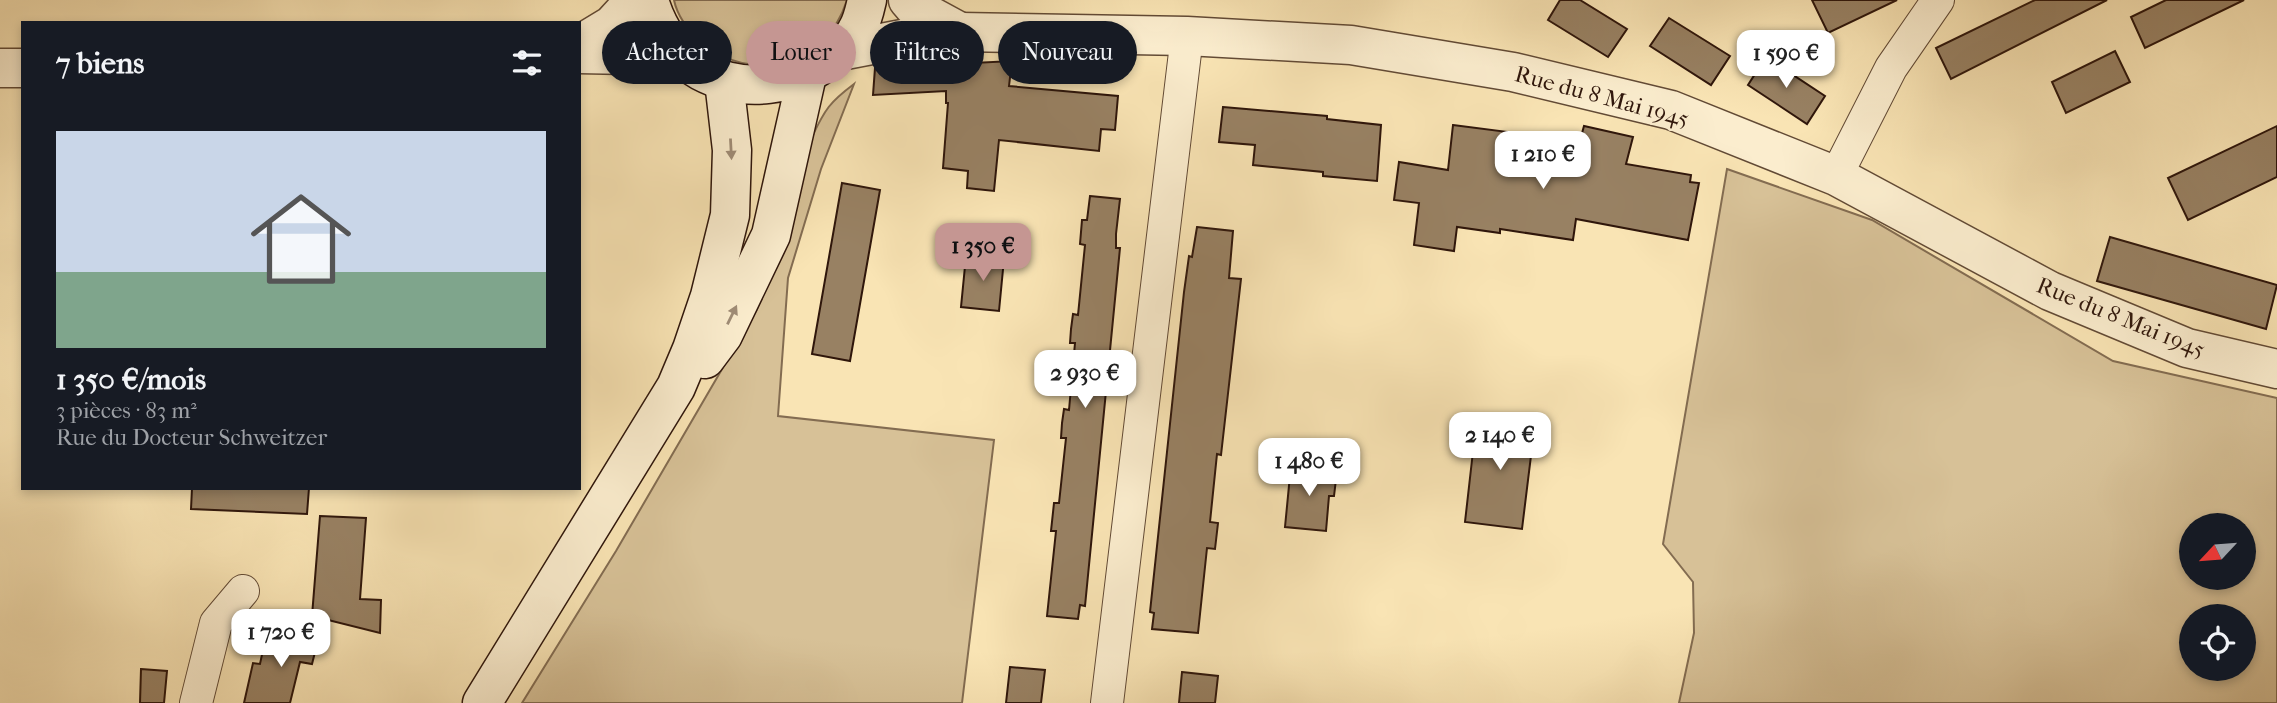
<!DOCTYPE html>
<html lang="fr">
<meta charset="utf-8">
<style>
:root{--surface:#171b24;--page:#20242c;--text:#f1f3f6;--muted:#9ea1a6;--line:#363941;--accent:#c59692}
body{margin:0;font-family:"IM FELL French Canon",serif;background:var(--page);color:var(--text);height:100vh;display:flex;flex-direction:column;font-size:26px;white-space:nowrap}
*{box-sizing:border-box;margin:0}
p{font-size:23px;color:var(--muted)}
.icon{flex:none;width:38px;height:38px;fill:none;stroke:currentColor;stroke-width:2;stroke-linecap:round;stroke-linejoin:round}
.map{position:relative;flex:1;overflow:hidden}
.details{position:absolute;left:21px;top:21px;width:560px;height:469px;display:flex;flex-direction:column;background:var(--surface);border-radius:0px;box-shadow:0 4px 10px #0003}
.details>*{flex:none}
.top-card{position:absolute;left:602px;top:21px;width:665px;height:63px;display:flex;gap:14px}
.needle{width:46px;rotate:244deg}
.tools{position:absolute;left:2179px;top:513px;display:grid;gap:14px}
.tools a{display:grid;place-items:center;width:77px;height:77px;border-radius:50%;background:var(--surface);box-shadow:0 4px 10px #0003;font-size:35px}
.price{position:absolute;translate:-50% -60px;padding:0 16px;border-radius:14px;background:#fff;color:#222;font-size:23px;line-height:46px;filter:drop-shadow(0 2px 4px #0008)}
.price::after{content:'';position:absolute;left:50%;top:42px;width:21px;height:16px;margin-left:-10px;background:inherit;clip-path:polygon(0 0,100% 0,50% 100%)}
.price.active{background:var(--accent);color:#111}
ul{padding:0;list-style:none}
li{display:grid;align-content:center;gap:14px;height:371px;padding:0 35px}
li+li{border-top:2px solid var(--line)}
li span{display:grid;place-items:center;height:217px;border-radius:0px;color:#555}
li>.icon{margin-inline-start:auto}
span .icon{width:126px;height:126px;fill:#fffc;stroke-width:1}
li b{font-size:30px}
h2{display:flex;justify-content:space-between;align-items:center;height:84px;padding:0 35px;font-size:30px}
.chip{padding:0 24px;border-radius:32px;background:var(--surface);box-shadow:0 4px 10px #0003;font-size:24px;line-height:63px}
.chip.active{background:var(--accent);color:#111}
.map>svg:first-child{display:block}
.green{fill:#d7c197;stroke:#836c51;stroke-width:2;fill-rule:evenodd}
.building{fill:#988163;stroke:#2f160b;stroke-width:2}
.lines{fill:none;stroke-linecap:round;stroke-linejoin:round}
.minor-casing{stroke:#624a35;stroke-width:34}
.tertiary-casing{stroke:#624a35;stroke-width:41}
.secondary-casing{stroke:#2f160b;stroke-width:41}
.minor{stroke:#fbedce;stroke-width:32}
.tertiary{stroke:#fbedce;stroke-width:38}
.secondary{stroke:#fbedce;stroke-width:38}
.oneway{fill:#9f8c76}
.labels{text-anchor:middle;stroke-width:5;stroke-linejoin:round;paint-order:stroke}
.street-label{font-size:23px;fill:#2f160b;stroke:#fbedce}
</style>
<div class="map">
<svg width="2277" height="703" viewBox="0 0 2277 703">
<rect width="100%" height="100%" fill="#f9e4b4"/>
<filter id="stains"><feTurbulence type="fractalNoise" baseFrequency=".00286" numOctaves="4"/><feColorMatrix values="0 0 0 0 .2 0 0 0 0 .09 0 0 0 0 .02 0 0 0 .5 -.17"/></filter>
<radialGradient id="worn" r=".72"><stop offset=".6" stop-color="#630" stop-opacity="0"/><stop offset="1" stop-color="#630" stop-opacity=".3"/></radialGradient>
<g class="green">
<path d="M 674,0 L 847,0 C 826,67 752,86 700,41 C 688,31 677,15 674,0 Z"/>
<path d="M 854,84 L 821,169 L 788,278 L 778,416 L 994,440 L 962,703 L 522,703 L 616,551 L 757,309 L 812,137 C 825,109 830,102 854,84 Z"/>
<path d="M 1727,169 L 1872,220 L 2113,361 L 2277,398 L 2277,703 L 1679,703 L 1694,633 L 1693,582 L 1663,544 ZM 2191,525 L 2244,525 L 2244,578 L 2191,578 ZM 2191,616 L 2244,616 L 2244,668 L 2191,668 Z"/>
</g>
<g class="building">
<path d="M 1560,0 L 1580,0 L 1627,29 L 1608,57 L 1548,20 Z"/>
<path d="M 1812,0 L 1897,0 L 1828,33 Z"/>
<path d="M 2035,0 L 2107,0 L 1951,79 L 1936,48 Z"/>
<path d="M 2166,0 L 2244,0 L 2145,48 L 2131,17 Z"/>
<path d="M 1669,18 L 1730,56 L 1711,85 L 1650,46 Z"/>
<path d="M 2115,51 L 2130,82 L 2066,113 L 2052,82 Z"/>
<path d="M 1766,57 L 1825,96 L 1807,124 L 1748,85 Z"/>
<path d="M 1012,61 L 1009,86 L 1118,96 L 1115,130 L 1101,129 L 1099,151 L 999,140 L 994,191 L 967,188 L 968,171 L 943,168 L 948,103 L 946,103 L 946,91 L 873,95 L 875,68 Z"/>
<path d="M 1223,107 L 1327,116 L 1327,119 L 1381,125 L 1377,181 L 1323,176 L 1323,172 L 1253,165 L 1255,145 L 1219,142 Z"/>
<path d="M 1453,125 L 1508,132 L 1503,164 L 1571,173 L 1584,126 L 1633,137 L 1626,164 L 1691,175 L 1690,182 L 1699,183 L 1688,240 L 1576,219 L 1573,240 L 1500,229 L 1500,233 L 1457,227 L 1454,251 L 1414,245 L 1419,203 L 1394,200 L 1399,162 L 1448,170 Z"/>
<path d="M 2277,126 L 2277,177 L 2188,220 L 2168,178 Z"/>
<path d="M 842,183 L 880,190 L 850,361 L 812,354 Z"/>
<path d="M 1090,196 L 1120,199 L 1116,234 L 1116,248 L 1120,248 L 1085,606 L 1080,605 L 1078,619 L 1047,616 L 1056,531 L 1051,531 L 1054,503 L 1059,503 L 1066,438 L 1061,438 L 1062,423 L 1064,409 L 1069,410 L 1075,343 L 1070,343 L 1071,329 L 1073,314 L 1078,315 L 1085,245 L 1080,244 L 1082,220 L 1087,220 Z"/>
<path d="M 1197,227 L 1233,231 L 1229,278 L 1241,279 L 1221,455 L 1217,454 L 1210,522 L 1218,523 L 1215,549 L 1207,548 L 1198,633 L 1152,629 L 1154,613 L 1150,612 L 1184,292 L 1189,256 L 1192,257 Z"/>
<path d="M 2110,237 L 2277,285 L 2266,329 L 2097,281 Z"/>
<path d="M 966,256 L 1004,259 L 999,311 L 961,307 Z"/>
<path d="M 1477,416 L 1535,423 L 1522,529 L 1465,522 Z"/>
<path d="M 1291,465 L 1337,471 L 1334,496 L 1329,496 L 1326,531 L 1285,527 Z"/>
<path d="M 192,488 L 309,488 L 307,514 L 191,509 Z"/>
<path d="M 320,516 L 366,518 L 360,599 L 381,600 L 380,633 L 312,616 Z"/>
<path d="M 285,627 L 319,636 L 312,664 L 300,662 L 290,703 L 244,703 L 253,663 L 260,664 L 263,650 L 278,654 Z"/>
<path d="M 1010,667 L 1045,670 L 1041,703 L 1006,703 Z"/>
<path d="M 141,669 L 167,671 L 164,703 L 140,703 Z"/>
<path d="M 1182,672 L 1218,676 L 1215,703 L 1179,703 Z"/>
</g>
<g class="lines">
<g class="minor-casing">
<g id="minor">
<path d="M 1836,176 L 1891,68 L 1938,0"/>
<path d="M 196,703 L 216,623 L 243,591"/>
<path d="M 1107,703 L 1187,36"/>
</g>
</g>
<g class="tertiary-casing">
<g id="tertiary">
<path d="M 908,0 L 914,7 L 960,32"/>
<path d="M 579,45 L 612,25 L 635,0"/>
<path d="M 840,51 L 913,37 L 960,32 L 1187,36 L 1351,45 L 1513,72 L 1671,110 L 1836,176 L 2050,291 L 2187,348 L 2277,369"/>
<path d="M 579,54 L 681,56"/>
<path d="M 0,68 L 23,68"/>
</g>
</g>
<g class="secondary-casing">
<g id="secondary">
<path d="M 649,0 C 657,28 675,57 701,71 C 744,94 795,87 832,57 C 840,50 852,41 857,30 C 862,22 865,9 867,0"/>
<path d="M 705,359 L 723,335 L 771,235 L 807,75"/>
<path d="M 482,703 L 676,387 L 692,349 L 710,296 L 730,215 L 732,150 L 724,81"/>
</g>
</g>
<use href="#minor" class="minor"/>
<use href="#tertiary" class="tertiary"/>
<use href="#secondary" class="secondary"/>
</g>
<defs><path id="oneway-solid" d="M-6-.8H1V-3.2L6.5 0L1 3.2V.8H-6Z" transform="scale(1.75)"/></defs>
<g class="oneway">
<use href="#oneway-solid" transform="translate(731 149) rotate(87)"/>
<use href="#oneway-solid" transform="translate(732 315) rotate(-64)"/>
</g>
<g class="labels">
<g class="street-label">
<text transform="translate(1602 96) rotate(15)" y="8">Rue du 8 Mai 1945</text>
<text transform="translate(2121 317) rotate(22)" y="8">Rue du 8 Mai 1945</text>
</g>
</g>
<rect width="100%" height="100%" filter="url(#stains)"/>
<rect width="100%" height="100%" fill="url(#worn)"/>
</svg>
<div class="tools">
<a><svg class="needle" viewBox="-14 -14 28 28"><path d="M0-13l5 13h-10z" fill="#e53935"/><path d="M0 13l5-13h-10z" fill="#9ea1a6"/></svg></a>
<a><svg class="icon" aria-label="locate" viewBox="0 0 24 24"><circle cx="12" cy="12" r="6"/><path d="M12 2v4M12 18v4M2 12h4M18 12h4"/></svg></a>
</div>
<b class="price" style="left:1786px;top:90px">1 590 €</b>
<b class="price" style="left:1543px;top:191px">1 210 €</b>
<b class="price active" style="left:983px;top:283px">1 350 €</b>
<b class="price" style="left:1085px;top:410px">2 930 €</b>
<b class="price" style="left:1500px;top:472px">2 140 €</b>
<b class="price" style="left:1309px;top:498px">1 480 €</b>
<b class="price" style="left:281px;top:669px">1 720 €</b>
<div class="top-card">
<a class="chip">Acheter</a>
<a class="chip active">Louer</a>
<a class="chip">Filtres</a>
<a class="chip">Nouveau</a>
</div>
<section class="details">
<h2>7 biens<svg class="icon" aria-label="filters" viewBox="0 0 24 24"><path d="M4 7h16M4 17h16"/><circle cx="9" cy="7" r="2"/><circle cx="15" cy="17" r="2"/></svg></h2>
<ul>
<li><span style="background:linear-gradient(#c9d6e8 65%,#7fa58c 0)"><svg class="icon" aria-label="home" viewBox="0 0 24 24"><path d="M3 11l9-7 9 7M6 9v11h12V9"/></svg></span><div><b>1 350 €/mois</b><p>3 pièces · 83 m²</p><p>Rue du Docteur Schweitzer</p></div></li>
</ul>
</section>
</div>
